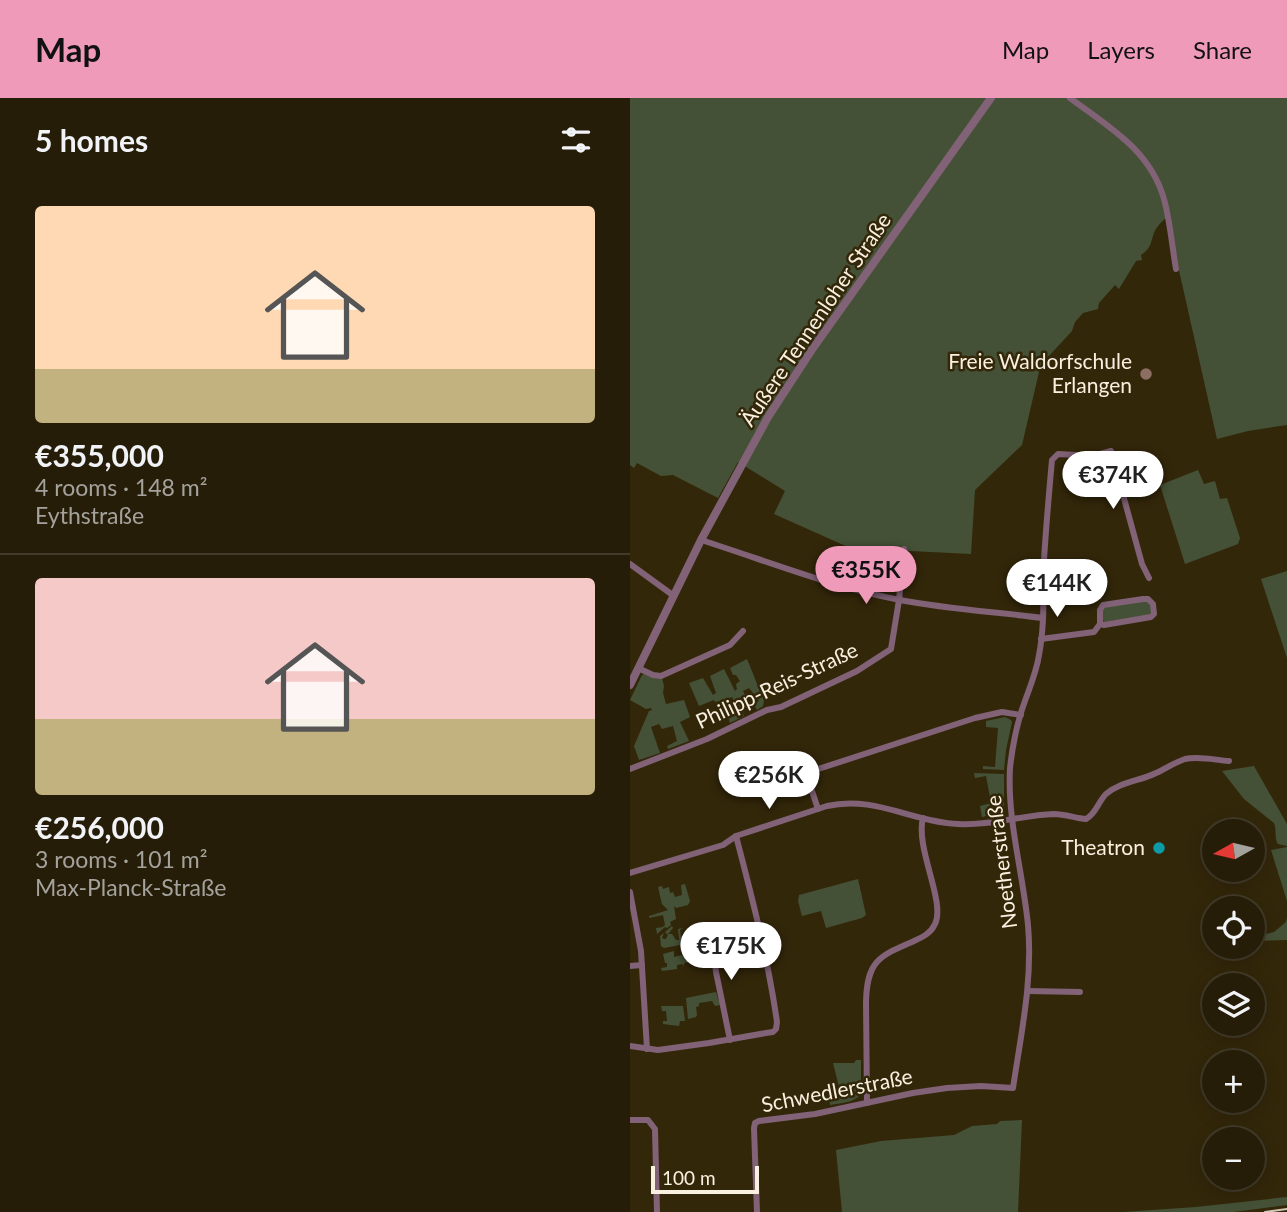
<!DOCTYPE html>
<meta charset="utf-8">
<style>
:root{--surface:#261d08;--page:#2e2612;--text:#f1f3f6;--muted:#a4a29c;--line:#423b29;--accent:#ef9ab8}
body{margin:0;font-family:Lato,sans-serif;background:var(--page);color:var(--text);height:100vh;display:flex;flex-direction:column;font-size:26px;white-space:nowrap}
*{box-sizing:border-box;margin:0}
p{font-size:23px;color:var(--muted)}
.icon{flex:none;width:38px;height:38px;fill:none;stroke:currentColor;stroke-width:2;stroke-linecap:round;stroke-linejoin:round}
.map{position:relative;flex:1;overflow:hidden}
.side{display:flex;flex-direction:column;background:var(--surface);width:630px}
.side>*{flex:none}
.needle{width:46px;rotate:262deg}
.fabs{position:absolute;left:572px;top:721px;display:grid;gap:14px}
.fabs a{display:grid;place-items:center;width:63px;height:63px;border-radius:50%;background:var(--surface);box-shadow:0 4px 18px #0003,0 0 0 2px var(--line);font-size:35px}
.scale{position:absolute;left:21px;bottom:18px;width:108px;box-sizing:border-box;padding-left:7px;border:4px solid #f9f0e0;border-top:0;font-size:19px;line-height:24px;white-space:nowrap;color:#f9f0e0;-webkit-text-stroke:5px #33270a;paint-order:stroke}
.price{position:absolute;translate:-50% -60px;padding:0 16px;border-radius:24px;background:#fff;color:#222;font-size:23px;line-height:46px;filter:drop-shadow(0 2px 4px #0008)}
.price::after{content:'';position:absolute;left:50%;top:42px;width:21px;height:16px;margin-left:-10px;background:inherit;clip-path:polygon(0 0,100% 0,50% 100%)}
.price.on{background:var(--accent);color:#111}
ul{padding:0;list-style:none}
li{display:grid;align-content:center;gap:14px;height:371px;padding:0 35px}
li+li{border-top:2px solid var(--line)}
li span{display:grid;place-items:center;height:217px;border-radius:7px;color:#555}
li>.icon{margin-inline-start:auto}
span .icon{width:126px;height:126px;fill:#fffc;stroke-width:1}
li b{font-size:30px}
h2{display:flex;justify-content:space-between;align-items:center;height:84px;padding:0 35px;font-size:30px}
header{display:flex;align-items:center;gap:42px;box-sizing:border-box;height:98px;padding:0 35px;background:var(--accent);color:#111}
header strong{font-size:33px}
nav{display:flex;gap:38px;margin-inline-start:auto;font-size:24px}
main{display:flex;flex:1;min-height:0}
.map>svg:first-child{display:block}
.green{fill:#455136}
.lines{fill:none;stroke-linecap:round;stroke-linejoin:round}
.minor{stroke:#816277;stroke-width:6}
.tertiary{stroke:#816277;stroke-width:8}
.rail{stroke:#d2c8b5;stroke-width:2}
.education-dot{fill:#8d6e63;stroke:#33270a;stroke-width:2.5}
.culture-dot{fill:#0f9aa8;stroke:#33270a;stroke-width:2.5}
.labels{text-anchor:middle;stroke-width:5;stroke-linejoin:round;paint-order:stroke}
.street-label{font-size:21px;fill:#f9f0e0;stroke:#33270a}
.poi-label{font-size:21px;fill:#f9f0e0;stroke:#33270a;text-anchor:end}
</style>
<header>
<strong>Map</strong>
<nav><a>Map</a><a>Layers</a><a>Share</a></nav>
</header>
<main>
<section class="side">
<h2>5 homes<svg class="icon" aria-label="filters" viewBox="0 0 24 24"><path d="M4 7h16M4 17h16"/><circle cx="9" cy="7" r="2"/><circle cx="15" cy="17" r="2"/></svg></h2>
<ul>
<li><span style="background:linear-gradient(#ffd9b3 75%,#c2b280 0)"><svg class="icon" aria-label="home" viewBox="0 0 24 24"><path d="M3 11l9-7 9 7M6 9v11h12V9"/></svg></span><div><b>€355,000</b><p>4 rooms · 148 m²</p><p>Eythstraße</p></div></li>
<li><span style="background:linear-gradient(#f6c9c9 65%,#c2b280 0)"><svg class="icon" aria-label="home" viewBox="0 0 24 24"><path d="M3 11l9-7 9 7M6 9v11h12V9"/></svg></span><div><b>€256,000</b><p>3 rooms · 101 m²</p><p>Max-Planck-Straße</p></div></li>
</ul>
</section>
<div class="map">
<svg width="657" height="1114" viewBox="0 0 657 1114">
<rect width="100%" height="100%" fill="#33270a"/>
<g class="green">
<path d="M 0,0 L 657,0 L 657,327 L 618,333 L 587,341 L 537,119 C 531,124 525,130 523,138 C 520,147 520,151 511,157 L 512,162 L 506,163 L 489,191 L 485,187 L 469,205 L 468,211 L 453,215 L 445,224 L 442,233 L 418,259 L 409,274 L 392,347 L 345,392 L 341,456 L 220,450 L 144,416 L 155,393 L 108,364 L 88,400 L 43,377 L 31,378 L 7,365 L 4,370 L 0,367 Z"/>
<path d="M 568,372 L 574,386 L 585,383 L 590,401 L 597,400 L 610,440 L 608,446 L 555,466 L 530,387 Z"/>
<path d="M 657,473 L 657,560 L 631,481 Z"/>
<path d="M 514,503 L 520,505 L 522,513 L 519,517 L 474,524 C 471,518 471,513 475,508 Z"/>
<path d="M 117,561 L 134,603 L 133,608 L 127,612 L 123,605 L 129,603 L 119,590 L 113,593 L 115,597 L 111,599 L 114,606 L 112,605 L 110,606 L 114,618 L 100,625 L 98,619 L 96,620 L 95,618 L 108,612 L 102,599 L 90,604 L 89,603 L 85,604 L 84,602 L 69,608 L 59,585 L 73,580 L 83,597 L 86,595 L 80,578 L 94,571 L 105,593 L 107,591 L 106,586 L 110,583 L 106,577 L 103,577 L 100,570 Z"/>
<path d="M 14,576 L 23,580 L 32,580 L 34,588 L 33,595 L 36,606 L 54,602 L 60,619 L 50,624 L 59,643 L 38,651 L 37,648 L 47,643 L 43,628 L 32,631 L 29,626 L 21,629 L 30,655 L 9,662 L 4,648 L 19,613 L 22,612 L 21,610 L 16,611 L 0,602 L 12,577 Z"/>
<path d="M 375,619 L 381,622 L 382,624 L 376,652 L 374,672 L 353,671 L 353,668 L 365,669 L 368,630 L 356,629 L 356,623 Z"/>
<path d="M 624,668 L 657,726 L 657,748 L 648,746 C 644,741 647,732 644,725 L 614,701 L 592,673 Z"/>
<path d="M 344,675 L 374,676 L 374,709 L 370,715 L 352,719 L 350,708 L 361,705 L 356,678 L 345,680 Z"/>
<path d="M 657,749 L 657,803 L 641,752 Z"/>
<path d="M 228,781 L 236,817 L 232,820 L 196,830 L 191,813 L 172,818 L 168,803 L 169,797 Z"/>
<path d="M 55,786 L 60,803 L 58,807 L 46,810 L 44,808 L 46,821 L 40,824 L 41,827 L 37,830 L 35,829 L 27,836 L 26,830 L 33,829 L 35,827 L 33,817 L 19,820 L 19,818 L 38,812 L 32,806 L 28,789 L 32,788 L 33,791 L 39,789 L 40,795 L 43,794 L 45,799 L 52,797 L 51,787 Z"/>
<path d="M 657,819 L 657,842 L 623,843 L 623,839 L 644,834 L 656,824 Z"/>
<path d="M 42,828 L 43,830 L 38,836 L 42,836 L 46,842 L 49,842 L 48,831 L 53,830 L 50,832 L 51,839 L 62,837 L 63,845 L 61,845 L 60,852 L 51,854 L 50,847 L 34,850 L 31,848 L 30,838 L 34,835 L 32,840 L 34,841 L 36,841 L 38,837 L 35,834 Z"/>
<path d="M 78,848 L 80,853 L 72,854 L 73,857 L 59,859 L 59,864 L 54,865 L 54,868 L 52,866 L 47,867 L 47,871 L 32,873 L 31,870 L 37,869 L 37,865 L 35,865 L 33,856 L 44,853 L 44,859 L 60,855 L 60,853 L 69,852 L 68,849 Z"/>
<path d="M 86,894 L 90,907 L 85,908 L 82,903 L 69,905 L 69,908 L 66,909 L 67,917 L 66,919 L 58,921 L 56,900 Z"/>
<path d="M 31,908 L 53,908 L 55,923 L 50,923 L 49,928 L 33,926 L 33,923 L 37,923 L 36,913 L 32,913 Z"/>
<path d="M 226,962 L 231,962 L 231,995 C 226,1005 210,1005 200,1007 L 199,1000 L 211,997 L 203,965 L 224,965 Z"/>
<path d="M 392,1022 L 388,1114 L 212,1114 L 206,1052 L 251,1043 L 324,1037 L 342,1028 L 367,1026 L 370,1023 Z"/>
<path d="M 657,1099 L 657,1107 L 603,1114 L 493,1114 L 566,1109 Z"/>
</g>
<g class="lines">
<g class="minor">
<path d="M 440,0 C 479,29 520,52 534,101 C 540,123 542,148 546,171"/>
<path d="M 71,442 C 137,463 202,489 270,502 C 317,511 366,514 413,520"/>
<path d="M 0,466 L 44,498"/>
<path d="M 411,541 L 464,534 L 470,526 L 474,527 L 521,519 L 524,516 L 523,506 L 518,501 L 513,501 L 473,507 L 470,512 L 470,526"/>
<path d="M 8,570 L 23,577 L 31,578 L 100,547 L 113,533"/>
<path d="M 0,671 L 77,641 L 137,612 L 151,609 L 227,573 L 261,551 L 269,502 L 274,451"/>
<path d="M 188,711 L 176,675 L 345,620 L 372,614 L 391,617"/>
<path d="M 0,775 L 93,747 L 106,738 L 197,708 C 244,697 282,724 328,726 C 360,728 392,717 424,716 C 435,716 445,720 456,721 C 466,716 468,704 476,696 C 490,684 510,683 526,675 C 535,671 545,664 555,661 C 569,658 585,662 599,663"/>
<path d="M 0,794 L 11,853 L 17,951"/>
<path d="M 81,829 L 86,874 L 100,942"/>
<path d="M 0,868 L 12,867"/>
<path d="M 398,893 L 450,894"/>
<path d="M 0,948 L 28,952 L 79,945 L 136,935 L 143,934 L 146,931 L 147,924 C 138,861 122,799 106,738"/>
<path d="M 237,1005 L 236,904 C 237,863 249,858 284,843 C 293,839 301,835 305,826 C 316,804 285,750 293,720"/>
<path d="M 0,1022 L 18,1022 L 25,1031 L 27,1114"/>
<path d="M 127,1114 L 124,1030 L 125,1025 L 129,1023 L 185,1016 L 283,995 L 317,990 L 351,988 L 383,990 C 391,936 403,882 398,827 C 393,775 377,722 380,670 C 382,652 385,635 390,618 C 396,597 406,578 409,557 C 415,526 413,494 414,462 C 416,429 419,395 422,362 L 428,356 L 463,358 L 481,353 L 512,466 L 519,480"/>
</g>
<path class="tertiary" d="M 0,587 L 71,442 L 138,319 L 181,253 L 361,0"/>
<path class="rail" d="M 635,1114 L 657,1111"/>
</g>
<circle class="education-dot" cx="516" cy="276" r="7"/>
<circle class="culture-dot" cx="529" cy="750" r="7"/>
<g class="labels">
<g class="street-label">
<text transform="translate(186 222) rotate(-56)" y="7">Äußere Tennenloher Straße</text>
<text transform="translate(147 588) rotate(-25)" y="7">Philipp-Reis-Straße</text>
<text transform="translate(372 764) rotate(-97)" y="7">Noetherstraße</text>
<text transform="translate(207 993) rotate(-11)" y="7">Schwedlerstraße</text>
</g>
<g class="poi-label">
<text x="502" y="271">Freie Waldorfschule<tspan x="502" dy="24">Erlangen</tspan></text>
<text x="515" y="757">Theatron</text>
</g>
</g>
</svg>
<div class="fabs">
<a><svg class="needle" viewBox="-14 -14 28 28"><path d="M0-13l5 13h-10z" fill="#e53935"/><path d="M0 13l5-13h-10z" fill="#a4a29c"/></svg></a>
<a><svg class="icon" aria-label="locate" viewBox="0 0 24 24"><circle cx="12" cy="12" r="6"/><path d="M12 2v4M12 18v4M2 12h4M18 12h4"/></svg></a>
<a><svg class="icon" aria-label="layers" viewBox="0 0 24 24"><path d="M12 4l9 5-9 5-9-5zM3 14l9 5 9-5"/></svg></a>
<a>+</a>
<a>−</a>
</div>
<div class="scale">100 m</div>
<b class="price" style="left:483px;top:413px">€374K</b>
<b class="price on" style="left:236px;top:508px">€355K</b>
<b class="price" style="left:427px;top:521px">€144K</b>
<b class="price" style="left:139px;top:713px">€256K</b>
<b class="price" style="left:101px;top:884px">€175K</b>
</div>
</main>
